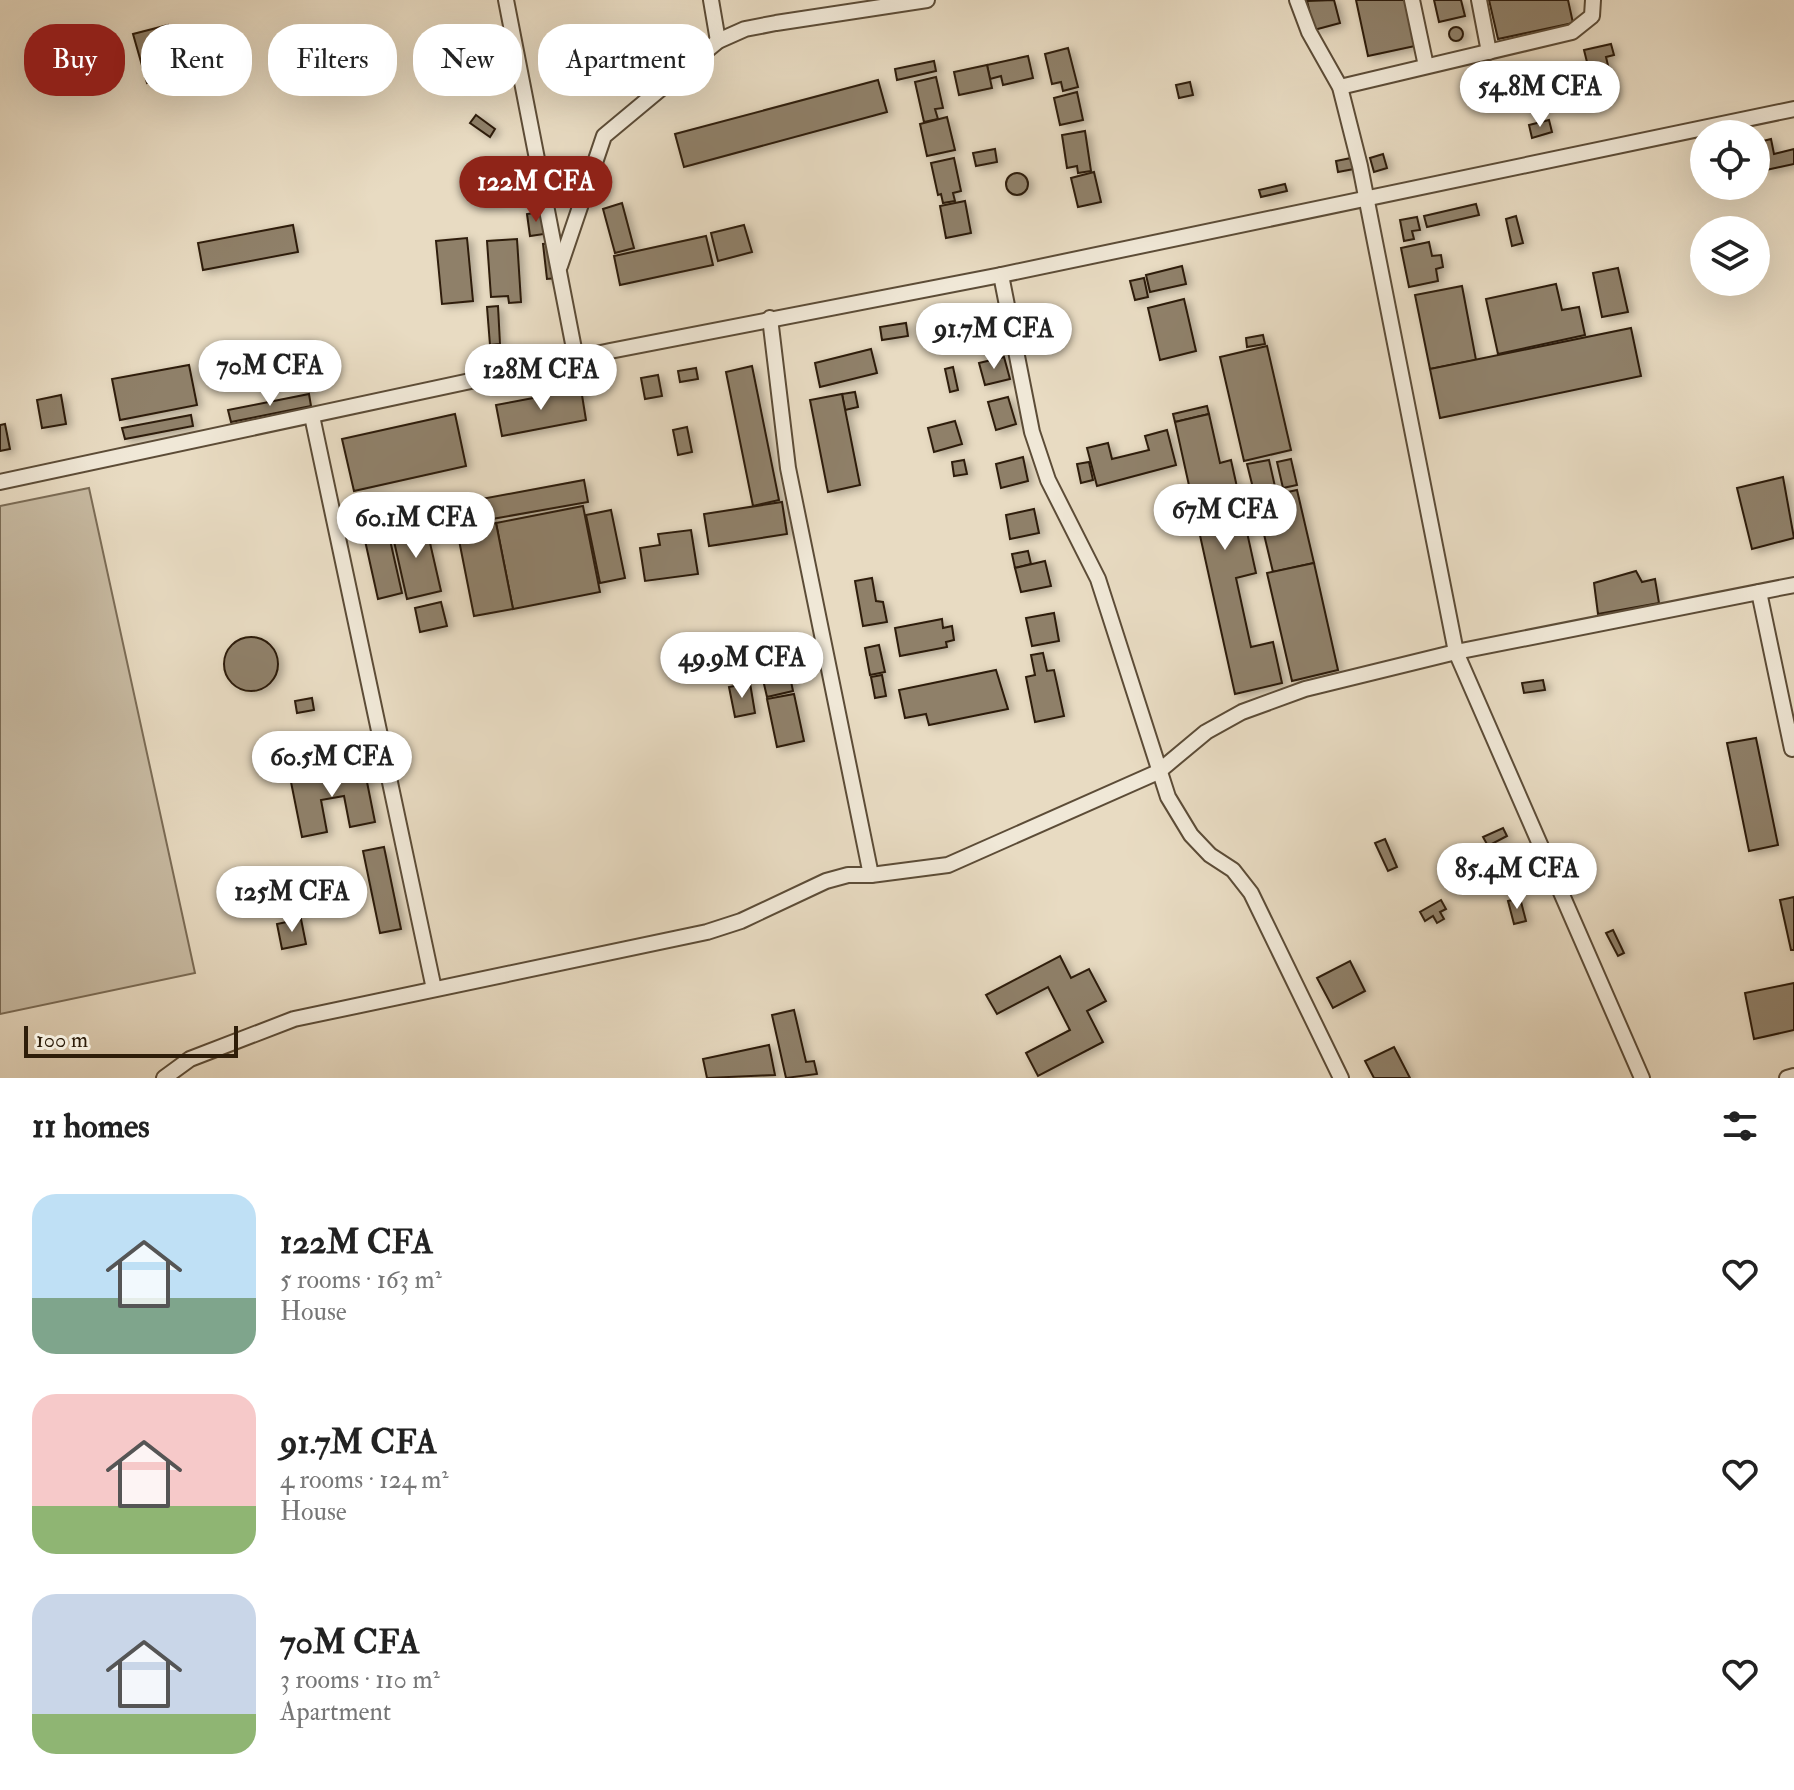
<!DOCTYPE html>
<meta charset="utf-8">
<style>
:root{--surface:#fff;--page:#f2f2f2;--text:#222;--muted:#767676;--accent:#8f2418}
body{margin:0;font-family:"IM FELL Double Pica",serif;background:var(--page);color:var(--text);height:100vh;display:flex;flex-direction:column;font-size:30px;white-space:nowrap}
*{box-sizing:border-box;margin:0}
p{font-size:26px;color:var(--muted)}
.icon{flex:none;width:44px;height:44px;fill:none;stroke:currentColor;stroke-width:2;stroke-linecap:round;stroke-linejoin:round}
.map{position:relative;height:1078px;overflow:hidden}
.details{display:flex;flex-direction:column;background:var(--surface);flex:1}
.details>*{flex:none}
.guide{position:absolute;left:24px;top:24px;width:800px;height:72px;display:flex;gap:16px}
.buttons{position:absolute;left:1690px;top:120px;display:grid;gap:16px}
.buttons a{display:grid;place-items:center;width:80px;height:80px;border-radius:50%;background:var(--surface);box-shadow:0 8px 32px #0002;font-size:40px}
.scale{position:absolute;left:24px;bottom:20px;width:214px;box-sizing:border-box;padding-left:8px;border:4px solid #2e1d09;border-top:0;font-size:22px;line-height:28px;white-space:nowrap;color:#2e1d09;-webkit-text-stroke:6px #f0e8d7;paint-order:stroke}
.price{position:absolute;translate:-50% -68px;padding:0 18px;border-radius:28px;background:#fff;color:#222;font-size:26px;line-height:52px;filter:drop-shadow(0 2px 4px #0008)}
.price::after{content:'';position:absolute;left:50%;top:48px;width:24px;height:18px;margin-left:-12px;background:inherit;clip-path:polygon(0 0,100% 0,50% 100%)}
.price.active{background:var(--accent);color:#fff}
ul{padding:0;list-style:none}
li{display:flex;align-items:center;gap:24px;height:200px;padding:0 32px}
li span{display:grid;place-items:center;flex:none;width:224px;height:160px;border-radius:24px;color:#555}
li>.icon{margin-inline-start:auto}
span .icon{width:96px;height:96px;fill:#fffc;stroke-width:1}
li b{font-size:34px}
h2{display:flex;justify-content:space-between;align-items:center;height:96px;padding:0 32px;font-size:34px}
.chip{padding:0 28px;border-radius:32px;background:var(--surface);box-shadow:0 8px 32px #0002;font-size:28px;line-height:72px}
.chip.active{background:var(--accent);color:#fff}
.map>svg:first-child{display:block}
.green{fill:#c8bba3;stroke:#7b6c56;stroke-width:2}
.building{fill:#8f8069;stroke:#2e1d09;stroke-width:2;filter:url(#shadow)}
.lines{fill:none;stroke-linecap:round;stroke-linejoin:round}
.minor-casing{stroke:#5c4c37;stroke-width:18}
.minor{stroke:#f0e8d7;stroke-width:14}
</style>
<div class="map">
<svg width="1794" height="1078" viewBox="0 0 1794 1078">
<defs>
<filter id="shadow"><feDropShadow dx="4.5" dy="2.5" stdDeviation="4" flood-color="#0004"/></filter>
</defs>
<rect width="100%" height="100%" fill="#e8dbc2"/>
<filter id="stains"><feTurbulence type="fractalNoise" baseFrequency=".0025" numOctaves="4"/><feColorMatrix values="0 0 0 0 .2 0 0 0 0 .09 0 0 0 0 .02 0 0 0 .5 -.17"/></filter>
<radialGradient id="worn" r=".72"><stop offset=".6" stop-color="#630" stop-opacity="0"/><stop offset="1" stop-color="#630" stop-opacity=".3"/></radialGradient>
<path class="green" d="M 89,488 L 195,973 L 0,1014 L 0,506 Z"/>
<g class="building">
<path d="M 1334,0 L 1340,23 L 1314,30 L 1307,1 Z"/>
<path d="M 1356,0 L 1405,0 L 1415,46 L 1368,56 Z"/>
<path d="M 1434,0 L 1461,0 L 1465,16 L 1439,22 Z"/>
<path d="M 1489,0 L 1568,0 L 1573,23 L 1498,39 Z"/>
<path d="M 168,25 L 181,74 L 147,83 L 133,34 Z"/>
<circle cx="1456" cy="34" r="7"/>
<path d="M 1611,44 L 1614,55 L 1606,57 L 1615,95 L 1576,105 L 1567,66 L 1587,62 L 1584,50 Z"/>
<path d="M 1068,48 L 1078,87 L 1063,91 L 1061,82 L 1052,84 L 1045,54 Z"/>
<path d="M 1028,56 L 1033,78 L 1003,85 L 1001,76 L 990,79 L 987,65 Z"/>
<path d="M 934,61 L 936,71 L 897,80 L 895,69 Z"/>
<path d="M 987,65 L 992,88 L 959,95 L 954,72 Z"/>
<path d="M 936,77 L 943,108 L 935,109 L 938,119 L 924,122 L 915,82 Z"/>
<path d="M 878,80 L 887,112 L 684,167 L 675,134 Z"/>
<path d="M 1190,82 L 1193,95 L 1179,98 L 1176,85 Z"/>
<path d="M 1077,92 L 1083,120 L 1060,125 L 1054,98 Z"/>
<path d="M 476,115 L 495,129 L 490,137 L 470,123 Z"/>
<path d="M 947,117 L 955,150 L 927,156 L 920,124 Z"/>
<path d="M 1549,120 L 1552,132 L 1532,138 L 1529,125 Z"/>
<path d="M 1085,131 L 1091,171 L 1078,173 L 1077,166 L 1067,168 L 1062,135 Z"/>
<path d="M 1771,139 L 1774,154 L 1794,149 L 1794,164 L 1766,170 L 1759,142 Z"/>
<path d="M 995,149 L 997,162 L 976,166 L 973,153 Z"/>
<path d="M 1383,154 L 1387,168 L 1374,172 L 1370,158 Z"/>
<path d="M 954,158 L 961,191 L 953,193 L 955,201 L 943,203 L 941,194 L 938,195 L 931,163 Z"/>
<path d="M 1351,158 L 1354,169 L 1338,172 L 1336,161 Z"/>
<path d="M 1094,172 L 1101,202 L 1078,207 L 1071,178 Z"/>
<circle cx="1017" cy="184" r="11"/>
<path d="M 1285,184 L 1287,191 L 1261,197 L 1259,190 Z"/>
<path d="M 496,186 L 497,201 L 480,202 L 478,188 Z"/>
<path d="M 965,201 L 971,233 L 946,238 L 940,206 Z"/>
<path d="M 622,203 L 634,248 L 615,253 L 603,209 Z"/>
<path d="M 1476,204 L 1479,215 L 1427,227 L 1424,216 Z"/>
<path d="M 541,212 L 544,234 L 530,236 L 527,214 Z"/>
<path d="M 1516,216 L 1523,243 L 1512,246 L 1506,219 Z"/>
<path d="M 1417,217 L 1420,230 L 1412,231 L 1414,239 L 1404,241 L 1400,220 Z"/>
<path d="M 293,225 L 298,252 L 203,270 L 198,243 Z"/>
<path d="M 744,225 L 752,252 L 718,261 L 711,233 Z"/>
<path d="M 706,236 L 713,265 L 620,285 L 614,256 Z"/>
<path d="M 467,238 L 473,301 L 442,304 L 436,241 Z"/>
<path d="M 517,239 L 521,302 L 509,303 L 508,296 L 491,297 L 487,241 Z"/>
<path d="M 1429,242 L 1432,256 L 1441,255 L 1443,267 L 1436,269 L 1438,281 L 1409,287 L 1401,248 Z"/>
<path d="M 554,243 L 557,278 L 547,279 L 543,244 Z"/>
<path d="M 1182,266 L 1186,284 L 1150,292 L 1146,275 Z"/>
<path d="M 1618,268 L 1628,312 L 1602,317 L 1593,273 Z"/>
<path d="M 1144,278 L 1148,297 L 1135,300 L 1130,281 Z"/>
<path d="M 1556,284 L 1562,310 L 1579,307 L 1585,335 L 1498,354 L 1486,299 Z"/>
<path d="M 1462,286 L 1476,360 L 1430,369 L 1415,295 Z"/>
<path d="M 1184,299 L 1196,351 L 1160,360 L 1148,308 Z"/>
<path d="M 498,306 L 500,344 L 490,345 L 487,307 Z"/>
<path d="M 906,323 L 908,336 L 882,340 L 880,327 Z"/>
<path d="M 1631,328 L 1641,376 L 1440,418 L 1430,369 Z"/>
<path d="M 1263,335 L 1265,344 L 1247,347 L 1246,338 Z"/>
<path d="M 307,342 L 315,385 L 302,388 L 296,357 L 244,367 L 242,355 Z"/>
<path d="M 1267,346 L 1291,450 L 1244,461 L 1220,357 Z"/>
<path d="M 871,349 L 877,373 L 820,387 L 815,363 Z"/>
<path d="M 1004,357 L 1010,379 L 985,385 L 979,363 Z"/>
<path d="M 189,365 L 197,405 L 120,420 L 112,379 Z"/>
<path d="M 752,366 L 779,500 L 753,506 L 726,372 Z"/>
<path d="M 953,367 L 958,390 L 950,392 L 945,369 Z"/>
<path d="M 696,368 L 698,379 L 680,382 L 678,371 Z"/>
<path d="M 658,375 L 662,396 L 645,399 L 641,378 Z"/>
<path d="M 581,389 L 586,420 L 502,436 L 496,405 Z"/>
<path d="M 855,392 L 858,407 L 845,410 L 842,394 Z"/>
<path d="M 309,394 L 311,406 L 231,422 L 228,410 Z"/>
<path d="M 842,394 L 860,485 L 828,492 L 810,400 Z"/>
<path d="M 61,395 L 66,424 L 42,428 L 37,400 Z"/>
<path d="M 1008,397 L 1016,424 L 996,430 L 988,402 Z"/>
<path d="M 1207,406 L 1209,414 L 1175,422 L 1173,414 Z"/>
<path d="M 455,414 L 466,466 L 354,491 L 342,439 Z"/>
<path d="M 1209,414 L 1220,463 L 1231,460 L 1256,573 L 1236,578 L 1251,647 L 1273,642 L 1282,683 L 1235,694 L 1175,422 Z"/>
<path d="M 191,415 L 193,426 L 125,439 L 122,428 Z"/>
<path d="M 955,421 L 962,444 L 934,452 L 928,428 Z"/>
<path d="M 5,424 L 10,449 L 0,451 L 0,425 Z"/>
<path d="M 687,427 L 692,452 L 678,455 L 673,430 Z"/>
<path d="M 1167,430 L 1176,465 L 1097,486 L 1087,448 L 1108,443 L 1112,459 L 1149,450 L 1145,436 Z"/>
<path d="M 1023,457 L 1028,481 L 1001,488 L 996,464 Z"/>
<path d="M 1291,459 L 1297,485 L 1283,488 L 1277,462 Z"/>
<path d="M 964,460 L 967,474 L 954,476 L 952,462 Z"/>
<path d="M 1269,460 L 1276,491 L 1255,496 L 1247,464 Z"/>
<path d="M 1089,462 L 1093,480 L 1081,483 L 1077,464 Z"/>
<path d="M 1783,477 L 1794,538 L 1752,549 L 1737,488 Z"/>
<path d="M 584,480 L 588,502 L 464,524 L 460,503 Z"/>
<path d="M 1297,490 L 1314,563 L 1273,572 L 1262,526 L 1256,527 L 1251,500 Z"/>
<path d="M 381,496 L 387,522 L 363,527 L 357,501 Z"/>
<path d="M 782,502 L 787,534 L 709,546 L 704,514 Z"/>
<path d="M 583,506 L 600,592 L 513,609 L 496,523 Z"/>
<path d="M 1034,509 L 1039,533 L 1010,539 L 1006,515 Z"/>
<path d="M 611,510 L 625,578 L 600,583 L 586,515 Z"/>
<path d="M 425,521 L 441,591 L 407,599 L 391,528 Z"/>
<path d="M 496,523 L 513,609 L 474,616 L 457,530 Z"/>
<path d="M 691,530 L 698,574 L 645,581 L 640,548 L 660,545 L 658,534 Z"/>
<path d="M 388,531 L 402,593 L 378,599 L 364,536 Z"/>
<path d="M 1028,551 L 1031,564 L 1015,568 L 1012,554 Z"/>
<path d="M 1045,561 L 1051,586 L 1021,592 L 1015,568 Z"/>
<path d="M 1314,563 L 1338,670 L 1292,681 L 1267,573 Z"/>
<path d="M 1636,571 L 1642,582 L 1655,579 L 1659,603 L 1598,614 L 1594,583 Z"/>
<path d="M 872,578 L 876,601 L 883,602 L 887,622 L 863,626 L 855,581 Z"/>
<path d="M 441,602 L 447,626 L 420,632 L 415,608 Z"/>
<path d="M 1054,613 L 1059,641 L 1032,646 L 1026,618 Z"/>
<path d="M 942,619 L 943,628 L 952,626 L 954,640 L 946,642 L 947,647 L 900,656 L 895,628 Z"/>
<circle cx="251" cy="664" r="27"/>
<path d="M 879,645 L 885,672 L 870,675 L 865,648 Z"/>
<path d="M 736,649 L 742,673 L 729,676 L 723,652 Z"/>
<path d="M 785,652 L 793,691 L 767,697 L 758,658 Z"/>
<path d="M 1043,653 L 1047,671 L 1054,670 L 1064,716 L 1035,722 L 1026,677 L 1035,675 L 1031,655 Z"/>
<path d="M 996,670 L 1008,709 L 929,725 L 926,714 L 905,718 L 899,690 Z"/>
<path d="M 882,675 L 886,696 L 875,698 L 871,677 Z"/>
<path d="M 1543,680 L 1545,690 L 1524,693 L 1522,683 Z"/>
<path d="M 750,683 L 755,713 L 735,717 L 729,687 Z"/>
<path d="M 794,694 L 804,741 L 777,747 L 767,699 Z"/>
<path d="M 312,698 L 314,710 L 297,713 L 295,701 Z"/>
<path d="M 1756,738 L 1778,845 L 1749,851 L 1727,743 Z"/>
<path d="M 364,767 L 375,822 L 350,827 L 344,796 L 321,800 L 327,832 L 302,837 L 291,782 Z"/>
<path d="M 1503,828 L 1507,836 L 1488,846 L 1483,837 Z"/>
<path d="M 1385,839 L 1397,867 L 1388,871 L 1375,843 Z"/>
<path d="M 384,847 L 401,929 L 380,933 L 363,851 Z"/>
<path d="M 1794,897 L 1794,950 L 1791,950 L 1780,900 Z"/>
<path d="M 1520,898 L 1526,921 L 1514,924 L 1508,901 Z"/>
<path d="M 1441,900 L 1446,909 L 1440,912 L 1444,919 L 1437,923 L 1433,916 L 1425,921 L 1420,912 Z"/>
<path d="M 301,919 L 306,944 L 282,949 L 277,924 Z"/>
<path d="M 1613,930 L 1624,953 L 1618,956 L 1606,933 Z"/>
<path d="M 1060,956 L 1071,978 L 1089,969 L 1106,1001 L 1087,1011 L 1103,1042 L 1038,1076 L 1026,1053 L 1070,1030 L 1048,987 L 997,1014 L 986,995 Z"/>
<path d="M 1350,961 L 1365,991 L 1333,1008 L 1317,978 Z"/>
<path d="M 1794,983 L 1794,1030 L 1754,1039 L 1745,993 Z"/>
<path d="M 794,1010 L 806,1062 L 814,1061 L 817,1074 L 786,1078 L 772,1015 Z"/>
<path d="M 769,1045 L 775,1075 L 707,1078 L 703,1059 Z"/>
<path d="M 1394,1047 L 1410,1078 L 1374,1078 L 1365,1061 Z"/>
</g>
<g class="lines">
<g class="minor-casing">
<g id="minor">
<path d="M 506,0 L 576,359"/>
<path d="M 711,0 L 718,41"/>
<path d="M 1297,0 L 1309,32 L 1340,87 L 1360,166 L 1456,652 L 1642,1078"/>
<path d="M 1412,0 L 1426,66"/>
<path d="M 1479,0 L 1489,52"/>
<path d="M 1340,87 L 1572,32 L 1592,16 L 1593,0"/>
<path d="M 560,266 L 604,136 L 718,41 L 745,29 L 776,23 L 927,0"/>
<path d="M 1001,275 L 1032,432 L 1048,480 L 1098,579 L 1168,797 L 1191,835 L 1210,855 L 1233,870 L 1251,893 L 1341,1078"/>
<path d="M 770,318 L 788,468 L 871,875"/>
<path d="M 312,416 L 434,989"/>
<path d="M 0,482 L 610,351 L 1001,275 L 1794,109"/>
<path d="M 1759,592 L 1792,749"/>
<path d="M 164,1078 L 190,1059 L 294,1019 L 707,932 L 741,921 L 826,881 L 848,875 L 871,875 L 948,865 L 1158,772 L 1206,732 L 1242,712 L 1305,689 L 1456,652 L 1794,585"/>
<path d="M 1787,1078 L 1794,1076"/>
</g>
</g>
<use href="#minor" class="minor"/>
</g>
<rect width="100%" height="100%" filter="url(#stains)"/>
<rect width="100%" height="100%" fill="url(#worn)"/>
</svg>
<div class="buttons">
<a><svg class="icon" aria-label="locate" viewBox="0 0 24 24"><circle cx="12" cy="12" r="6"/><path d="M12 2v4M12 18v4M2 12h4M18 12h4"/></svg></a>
<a><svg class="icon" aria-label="layers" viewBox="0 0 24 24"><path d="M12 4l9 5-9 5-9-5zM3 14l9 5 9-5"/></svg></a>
</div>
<div class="scale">100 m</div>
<b class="price" style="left:1540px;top:129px">54.8M CFA</b>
<b class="price active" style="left:536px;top:224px">122M CFA</b>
<b class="price" style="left:994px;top:371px">91.7M CFA</b>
<b class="price" style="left:270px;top:408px">70M CFA</b>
<b class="price" style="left:541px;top:412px">128M CFA</b>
<b class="price" style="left:1225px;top:552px">67M CFA</b>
<b class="price" style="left:416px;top:560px">60.1M CFA</b>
<b class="price" style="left:742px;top:700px">49.9M CFA</b>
<b class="price" style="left:332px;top:799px">60.5M CFA</b>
<b class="price" style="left:1517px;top:911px">85.4M CFA</b>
<b class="price" style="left:292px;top:934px">125M CFA</b>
<div class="guide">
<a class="chip active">Buy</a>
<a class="chip">Rent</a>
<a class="chip">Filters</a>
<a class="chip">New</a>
<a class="chip">Apartment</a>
</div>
</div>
<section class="details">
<h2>11 homes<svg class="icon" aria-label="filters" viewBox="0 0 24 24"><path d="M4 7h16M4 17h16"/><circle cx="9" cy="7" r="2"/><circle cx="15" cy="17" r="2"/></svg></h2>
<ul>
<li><span style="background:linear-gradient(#bfe0f5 65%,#7fa58c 0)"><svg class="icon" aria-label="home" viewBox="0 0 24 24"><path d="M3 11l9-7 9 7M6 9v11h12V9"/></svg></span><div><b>122M CFA</b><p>5 rooms · 163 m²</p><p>House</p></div><svg class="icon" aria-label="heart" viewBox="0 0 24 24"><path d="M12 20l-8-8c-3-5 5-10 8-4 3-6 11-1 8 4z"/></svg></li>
<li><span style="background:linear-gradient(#f6c9c9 70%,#8fb573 0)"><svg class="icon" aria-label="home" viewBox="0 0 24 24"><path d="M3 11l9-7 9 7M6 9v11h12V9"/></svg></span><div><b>91.7M CFA</b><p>4 rooms · 124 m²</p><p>House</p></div><svg class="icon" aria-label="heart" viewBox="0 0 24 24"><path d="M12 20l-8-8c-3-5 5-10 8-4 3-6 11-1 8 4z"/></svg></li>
<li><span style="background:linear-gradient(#c9d6e8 75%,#8fb573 0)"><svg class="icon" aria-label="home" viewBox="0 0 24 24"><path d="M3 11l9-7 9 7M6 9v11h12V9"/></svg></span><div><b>70M CFA</b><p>3 rooms · 110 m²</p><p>Apartment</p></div><svg class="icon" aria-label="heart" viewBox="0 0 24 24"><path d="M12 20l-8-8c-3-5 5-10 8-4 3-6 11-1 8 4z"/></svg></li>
</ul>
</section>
